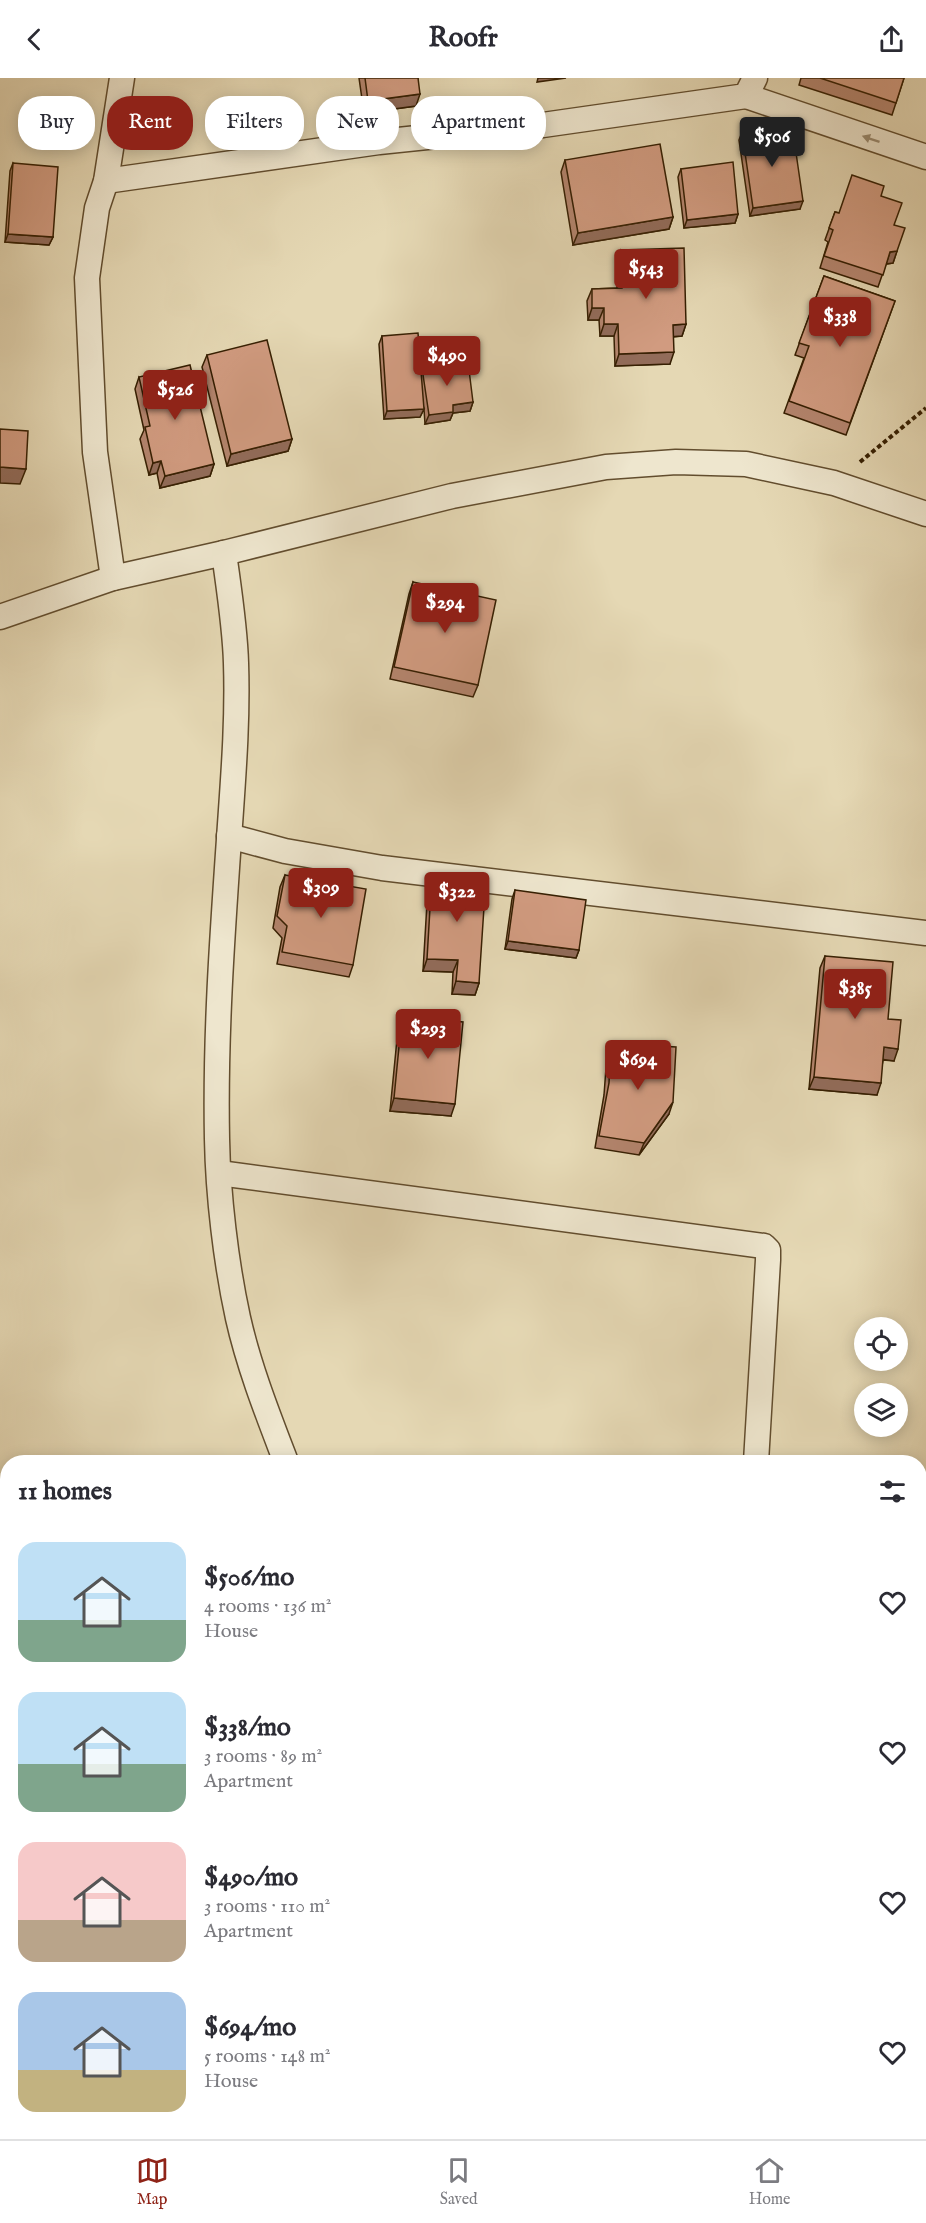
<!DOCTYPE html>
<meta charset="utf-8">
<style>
:root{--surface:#fff;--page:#f2f2f3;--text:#2b2b33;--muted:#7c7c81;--line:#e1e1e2;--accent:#8f2418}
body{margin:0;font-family:"IM FELL English",serif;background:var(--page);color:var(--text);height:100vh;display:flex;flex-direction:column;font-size:22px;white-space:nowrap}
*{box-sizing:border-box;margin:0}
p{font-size:20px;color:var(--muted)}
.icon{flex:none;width:33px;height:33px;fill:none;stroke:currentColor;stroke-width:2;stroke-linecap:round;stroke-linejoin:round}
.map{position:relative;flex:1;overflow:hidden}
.panel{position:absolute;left:0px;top:1377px;width:927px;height:684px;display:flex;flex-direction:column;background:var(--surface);border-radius:24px 24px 0 0;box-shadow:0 3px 15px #0003}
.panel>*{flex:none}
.top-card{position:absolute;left:18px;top:18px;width:600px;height:54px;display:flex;gap:12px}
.buttons{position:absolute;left:854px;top:1239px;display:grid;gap:12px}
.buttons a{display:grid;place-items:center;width:54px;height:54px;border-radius:50%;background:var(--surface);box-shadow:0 3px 15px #0003;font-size:30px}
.price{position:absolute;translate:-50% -51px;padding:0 14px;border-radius:6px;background:var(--accent);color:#fff;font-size:20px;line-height:39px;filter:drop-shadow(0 2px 3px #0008)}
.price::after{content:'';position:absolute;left:50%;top:36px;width:18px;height:14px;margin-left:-9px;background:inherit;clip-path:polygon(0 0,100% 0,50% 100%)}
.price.selected{background:#222;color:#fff}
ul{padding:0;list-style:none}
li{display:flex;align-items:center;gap:18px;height:150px;padding:0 18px}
li span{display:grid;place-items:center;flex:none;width:168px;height:120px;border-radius:18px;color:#555}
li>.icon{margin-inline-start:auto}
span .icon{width:72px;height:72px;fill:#fffc;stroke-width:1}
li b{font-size:26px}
h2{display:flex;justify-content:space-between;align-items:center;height:72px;padding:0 18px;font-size:26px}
.chip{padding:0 21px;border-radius:24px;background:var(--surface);box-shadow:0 3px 15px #0003;font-size:21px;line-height:54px}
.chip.selected{background:var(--accent);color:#fff}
header{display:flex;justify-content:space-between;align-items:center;height:78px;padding:0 18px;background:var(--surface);font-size:27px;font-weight:700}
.dock{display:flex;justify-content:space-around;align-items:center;height:84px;border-top:2px solid var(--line);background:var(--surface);font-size:16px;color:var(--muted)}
.dock a{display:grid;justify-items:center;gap:3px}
.dock .selected{color:var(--accent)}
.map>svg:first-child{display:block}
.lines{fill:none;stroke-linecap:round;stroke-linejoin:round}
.minor-casing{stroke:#624d2e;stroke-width:27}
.path{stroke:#361f02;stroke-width:4;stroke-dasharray:4.5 3;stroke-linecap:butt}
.minor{stroke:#eee6ce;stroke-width:24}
.wall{fill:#b4856e;stroke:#361f02;stroke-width:1.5}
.shaded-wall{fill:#926c5a;stroke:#361f02;stroke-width:1.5}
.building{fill:#d19b80;stroke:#361f02;stroke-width:1.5}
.oneway{fill:#9b8c72}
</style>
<header><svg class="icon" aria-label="back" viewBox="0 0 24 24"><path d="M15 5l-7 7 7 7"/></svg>Roofr<svg class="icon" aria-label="share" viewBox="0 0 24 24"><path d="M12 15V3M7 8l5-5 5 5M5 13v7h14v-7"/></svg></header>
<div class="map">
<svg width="926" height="2061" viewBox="0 0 926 2061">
<rect width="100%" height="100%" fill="#e5d8b4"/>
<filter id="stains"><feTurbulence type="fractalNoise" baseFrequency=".00333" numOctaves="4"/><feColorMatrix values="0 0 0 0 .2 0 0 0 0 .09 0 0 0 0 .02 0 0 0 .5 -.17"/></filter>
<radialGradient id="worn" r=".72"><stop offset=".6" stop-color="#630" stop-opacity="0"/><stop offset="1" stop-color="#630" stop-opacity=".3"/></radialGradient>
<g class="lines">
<g class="minor-casing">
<g id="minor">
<path d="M 746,18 L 926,79"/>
<path d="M 106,103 L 379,64 L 543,47 L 746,18 L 755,0"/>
<path d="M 224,475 C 229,512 235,549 236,585 C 238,644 233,702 229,761 C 222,861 215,961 217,1061 C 218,1117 226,1185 238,1240 C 249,1289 268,1337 286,1384"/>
<path d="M 113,500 L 95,374 L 87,200 L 97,130 L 106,103 L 122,0"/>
<path d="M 0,539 L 113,500 L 224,475 L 452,418 L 606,389 L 676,384 L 746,386 L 834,405 L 926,436"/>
<path d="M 229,758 L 285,773 L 382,790 L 926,855"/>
<path d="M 219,1095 L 764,1168 L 768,1172 L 768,1182 L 756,1384"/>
<path d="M 920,1411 L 926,1411"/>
<path d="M 0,1496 L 8,1525"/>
<path d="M 920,1830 L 926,1830"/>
<path d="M 155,2054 L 157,2061"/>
<path d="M 512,2054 L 514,2061"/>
<path d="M 721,2061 L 721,2054"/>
</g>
</g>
<path class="path" d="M 860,384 L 926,330"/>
<use href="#minor" class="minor"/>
</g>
<g class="wall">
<path d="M 359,0 L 418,0 L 416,28 L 364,35 Z"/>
<path d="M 801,0 L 904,0 L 892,37 L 799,7 Z"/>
<path d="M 742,54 L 775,57 L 800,131 L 750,138 L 739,62 Z"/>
<path d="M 565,82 L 673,139 L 669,151 L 573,167 L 561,94 Z"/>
<path d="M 13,85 L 53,159 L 49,167 L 5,164 L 10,93 Z"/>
<path d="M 681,91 L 738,136 L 735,145 L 684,150 L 678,99 Z"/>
<path d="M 881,118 L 894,147 L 897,173 L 893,185 L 886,186 L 878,209 L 820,190 L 828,164 L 825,162 L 835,134 L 839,135 Z"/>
<path d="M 621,172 L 686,246 L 682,258 L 673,259 L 670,286 L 615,288 L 614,258 L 600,258 L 599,242 L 588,242 L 587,223 L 592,211 L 617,210 L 617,184 Z"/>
<path d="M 824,198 L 895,223 L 846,357 L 784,335 L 804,280 L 795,277 Z"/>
<path d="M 382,258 L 421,294 L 422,290 L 473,324 L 470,333 L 453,335 L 450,342 L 425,346 L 424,331 L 420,339 L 384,341 L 379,266 Z"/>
<path d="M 207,277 L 292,361 L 288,373 L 227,388 L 202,289 Z"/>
<path d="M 139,299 L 214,386 L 210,398 L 160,410 L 157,395 L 149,397 L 140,361 L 144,352 L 135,311 Z"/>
<path d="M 413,504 L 478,607 L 473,619 L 390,601 L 409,516 Z"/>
<path d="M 432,796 L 479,905 L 475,917 L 452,916 L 453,894 L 423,893 L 428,808 Z"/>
<path d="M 285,797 L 353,887 L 349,899 L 277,886 L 282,860 L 273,850 L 280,809 Z"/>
<path d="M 515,812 L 579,872 L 576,880 L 505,871 L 512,821 Z"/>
<path d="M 825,878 L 888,941 L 894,983 L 883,982 L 877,1017 L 809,1011 L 820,890 Z"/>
<path d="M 402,938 L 451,1038 L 390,1033 L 398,951 Z"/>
<path d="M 611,965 L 669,1036 L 639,1077 L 595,1070 L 604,1017 L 607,977 Z"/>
<path d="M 8,1973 L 8,2006 L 3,1985 Z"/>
<path d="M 18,2054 L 76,2054 L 43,2061 L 20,2061 Z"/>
<path d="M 539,2054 L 663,2054 L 661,2061 L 539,2061 Z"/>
<path d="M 897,2054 L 920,2054 L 926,2061 L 897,2061 Z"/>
</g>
<g class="shaded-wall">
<path d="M 538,0 L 566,0 L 537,4 Z"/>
<path d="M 420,16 L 416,28 L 364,35 L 368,23 Z"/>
<path d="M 803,123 L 800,131 L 750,138 L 753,130 Z"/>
<path d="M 738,136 L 735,145 L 684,150 L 687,142 Z"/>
<path d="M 673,139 L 669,151 L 573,167 L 578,155 Z"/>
<path d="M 8,156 L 53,159 L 49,167 L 5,164 Z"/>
<path d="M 897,173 L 893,185 L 886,186 L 890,174 Z"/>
<path d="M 592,230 L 604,230 L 599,242 L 588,242 Z"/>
<path d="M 604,246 L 618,246 L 614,258 L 600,258 Z"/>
<path d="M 686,246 L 682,258 L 668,259 L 673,247 Z"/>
<path d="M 674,274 L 670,286 L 615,288 L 619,276 Z"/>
<path d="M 473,324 L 470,333 L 453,335 L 450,342 L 425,346 L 429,337 L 453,327 Z"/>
<path d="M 424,331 L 420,339 L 384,341 L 387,333 Z"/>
<path d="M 292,361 L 288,373 L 227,388 L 231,376 Z"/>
<path d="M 161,383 L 157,395 L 149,397 L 153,385 Z"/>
<path d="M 214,386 L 210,398 L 160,410 L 165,398 Z"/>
<path d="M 0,389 L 26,391 L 20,406 L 0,405 Z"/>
<path d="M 508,863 L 579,872 L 576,880 L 505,871 Z"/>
<path d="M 427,881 L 458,882 L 453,894 L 423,893 Z"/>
<path d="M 456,903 L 479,905 L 475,917 L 452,916 Z"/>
<path d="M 884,969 L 898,971 L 894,983 L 880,981 Z"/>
<path d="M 814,999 L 881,1005 L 877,1017 L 809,1011 Z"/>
<path d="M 394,1020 L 455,1026 L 451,1038 L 390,1033 Z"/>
<path d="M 673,1024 L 669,1036 L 639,1077 L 644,1065 Z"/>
<path d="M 8,1950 L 8,1957 L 0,1959 L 0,1952 Z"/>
<path d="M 920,1956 L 926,1957 L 926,1965 L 920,1965 Z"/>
<path d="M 26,2054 L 76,2054 L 43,2061 L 23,2061 Z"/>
<path d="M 542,2054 L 549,2054 L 546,2061 L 539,2061 Z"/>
<path d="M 828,2054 L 853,2054 L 851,2059 L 827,2058 Z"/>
<path d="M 901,2057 L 926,2058 L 926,2061 L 900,2061 Z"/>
</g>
<g class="building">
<path d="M 365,0 L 418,0 L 420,16 L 368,23 Z"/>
<path d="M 820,0 L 904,0 L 896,25 Z"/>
<path d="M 774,50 L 775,57 L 793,54 L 803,123 L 753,130 L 742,54 Z"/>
<path d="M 660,66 L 673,139 L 578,155 L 565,82 Z"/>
<path d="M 733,84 L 738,136 L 687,142 L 681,91 Z"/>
<path d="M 13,85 L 58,89 L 53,159 L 8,156 Z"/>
<path d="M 852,97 L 884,108 L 881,118 L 902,125 L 894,147 L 905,150 L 897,173 L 890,174 L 883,197 L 824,178 L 833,152 L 829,150 L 835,134 L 839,135 Z"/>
<path d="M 684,170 L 686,246 L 673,247 L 674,274 L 619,276 L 618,246 L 604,246 L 604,230 L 592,230 L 592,211 L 622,210 L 621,172 Z"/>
<path d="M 824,198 L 895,223 L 850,345 L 789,323 L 809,268 L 799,265 Z"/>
<path d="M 418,255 L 424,331 L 387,333 L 382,258 Z"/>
<path d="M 267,262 L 292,361 L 231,376 L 207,277 Z"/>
<path d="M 468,284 L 473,324 L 453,327 L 453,334 L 429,337 L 422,290 Z"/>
<path d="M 190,287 L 214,386 L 165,398 L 161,383 L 153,385 L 145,349 L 150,348 L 139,299 Z"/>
<path d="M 0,351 L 28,353 L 26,391 L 0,389 Z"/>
<path d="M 413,504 L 496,522 L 478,607 L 394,589 Z"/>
<path d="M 432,796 L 486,799 L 479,905 L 456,903 L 458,882 L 427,881 Z"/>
<path d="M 285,797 L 366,811 L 353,887 L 282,874 L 287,848 L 277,838 Z"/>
<path d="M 515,812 L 586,822 L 579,872 L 508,863 Z"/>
<path d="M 825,878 L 893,884 L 888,941 L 901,942 L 898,971 L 884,969 L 881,1005 L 814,999 Z"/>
<path d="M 402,938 L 463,944 L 455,1026 L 394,1020 Z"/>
<path d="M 611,965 L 676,969 L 673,1024 L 644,1065 L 599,1058 L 609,1005 Z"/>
<path d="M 920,1898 L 926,1898 L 926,1957 L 920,1956 Z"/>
<path d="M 8,1902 L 8,1950 L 0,1952 L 0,1904 Z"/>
<path d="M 920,1980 L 926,1981 L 926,2058 L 901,2057 L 901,2054 L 920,2054 Z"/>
<path d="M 273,2054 L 309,2054 L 311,2061 L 249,2061 Z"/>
<path d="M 551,2054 L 663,2054 L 663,2055 L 660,2055 L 660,2061 L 550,2061 Z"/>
</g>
<defs><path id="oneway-solid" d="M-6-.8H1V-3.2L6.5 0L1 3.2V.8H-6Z" transform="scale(1.5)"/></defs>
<use class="oneway" href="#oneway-solid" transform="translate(871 61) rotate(-161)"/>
<rect width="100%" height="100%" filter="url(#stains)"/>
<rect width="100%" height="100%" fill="url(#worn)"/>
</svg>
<div class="buttons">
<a><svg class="icon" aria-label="locate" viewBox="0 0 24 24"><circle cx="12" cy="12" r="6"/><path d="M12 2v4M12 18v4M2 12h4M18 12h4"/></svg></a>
<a><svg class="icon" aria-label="layers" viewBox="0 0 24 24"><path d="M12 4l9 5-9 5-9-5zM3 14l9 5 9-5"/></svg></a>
</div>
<b class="price selected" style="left:772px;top:90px">$506</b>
<b class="price" style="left:646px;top:222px">$543</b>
<b class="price" style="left:840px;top:270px">$338</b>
<b class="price" style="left:447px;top:309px">$490</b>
<b class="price" style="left:175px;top:343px">$526</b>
<b class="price" style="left:445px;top:556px">$294</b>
<b class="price" style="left:321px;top:841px">$309</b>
<b class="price" style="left:457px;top:845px">$322</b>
<b class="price" style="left:855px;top:942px">$385</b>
<b class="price" style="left:428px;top:982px">$293</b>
<b class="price" style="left:638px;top:1013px">$694</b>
<div class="top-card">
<a class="chip">Buy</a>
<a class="chip selected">Rent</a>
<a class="chip">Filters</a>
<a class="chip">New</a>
<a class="chip">Apartment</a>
</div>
<section class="panel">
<h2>11 homes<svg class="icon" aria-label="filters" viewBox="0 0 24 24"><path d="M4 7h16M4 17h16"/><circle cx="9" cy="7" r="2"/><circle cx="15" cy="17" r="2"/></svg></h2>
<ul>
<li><span style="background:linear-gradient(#bfe0f5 65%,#7fa58c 0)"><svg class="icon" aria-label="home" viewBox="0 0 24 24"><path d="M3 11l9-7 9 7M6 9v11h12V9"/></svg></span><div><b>$506/mo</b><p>4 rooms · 136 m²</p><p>House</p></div><svg class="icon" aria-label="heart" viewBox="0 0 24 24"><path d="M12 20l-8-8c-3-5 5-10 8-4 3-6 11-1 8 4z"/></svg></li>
<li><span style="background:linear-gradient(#bfe0f5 60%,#7fa58c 0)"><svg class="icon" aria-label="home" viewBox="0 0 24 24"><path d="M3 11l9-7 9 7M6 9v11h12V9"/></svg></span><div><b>$338/mo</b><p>3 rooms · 89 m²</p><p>Apartment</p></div><svg class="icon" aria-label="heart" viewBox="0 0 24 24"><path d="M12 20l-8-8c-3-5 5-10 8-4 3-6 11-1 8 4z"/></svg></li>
<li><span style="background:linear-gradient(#f6c9c9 65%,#b9a48a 0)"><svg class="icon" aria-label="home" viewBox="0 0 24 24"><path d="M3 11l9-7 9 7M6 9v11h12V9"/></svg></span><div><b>$490/mo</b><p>3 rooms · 110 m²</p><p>Apartment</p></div><svg class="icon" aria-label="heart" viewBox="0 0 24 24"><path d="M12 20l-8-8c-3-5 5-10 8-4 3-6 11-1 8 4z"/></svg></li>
<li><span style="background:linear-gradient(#a9c7e8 65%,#c2b280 0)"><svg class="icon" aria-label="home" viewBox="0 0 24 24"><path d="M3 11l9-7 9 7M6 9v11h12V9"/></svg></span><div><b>$694/mo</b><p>5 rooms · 148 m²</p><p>House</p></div><svg class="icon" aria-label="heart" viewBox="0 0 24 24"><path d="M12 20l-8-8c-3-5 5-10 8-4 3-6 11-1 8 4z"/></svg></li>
</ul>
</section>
</div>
<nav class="dock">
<a class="selected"><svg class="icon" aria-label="map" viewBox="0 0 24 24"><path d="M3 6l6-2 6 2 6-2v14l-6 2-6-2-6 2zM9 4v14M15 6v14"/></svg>Map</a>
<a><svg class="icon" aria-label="saved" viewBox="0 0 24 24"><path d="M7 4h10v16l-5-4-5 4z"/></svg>Saved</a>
<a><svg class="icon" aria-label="home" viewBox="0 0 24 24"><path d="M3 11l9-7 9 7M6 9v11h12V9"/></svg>Home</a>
</nav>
